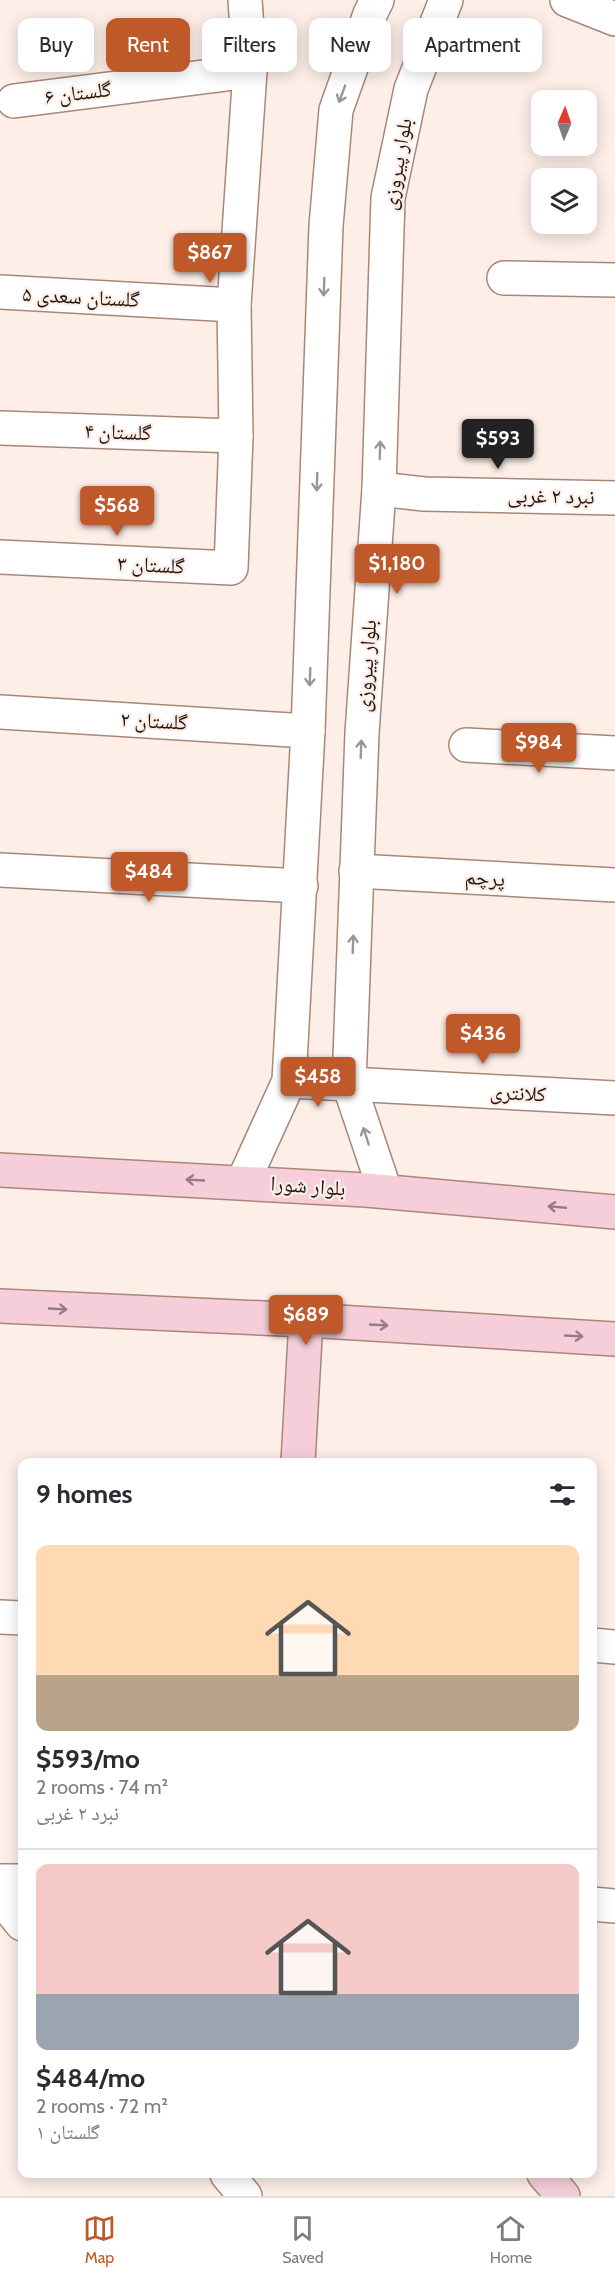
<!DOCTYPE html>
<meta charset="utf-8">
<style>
:root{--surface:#fff;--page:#f7f7f7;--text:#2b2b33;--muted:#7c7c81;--line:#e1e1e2;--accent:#bf592a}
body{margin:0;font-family:Cabin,"Noto Naskh Arabic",sans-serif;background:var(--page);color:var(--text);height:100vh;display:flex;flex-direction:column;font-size:22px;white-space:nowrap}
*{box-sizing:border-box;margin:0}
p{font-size:20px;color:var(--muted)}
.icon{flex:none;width:33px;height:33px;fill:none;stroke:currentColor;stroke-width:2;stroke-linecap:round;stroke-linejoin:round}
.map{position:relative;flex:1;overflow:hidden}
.side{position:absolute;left:18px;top:1458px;width:579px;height:720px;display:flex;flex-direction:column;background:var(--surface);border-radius:12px;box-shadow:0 3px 15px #0003}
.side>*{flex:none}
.guide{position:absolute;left:18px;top:18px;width:579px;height:54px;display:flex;gap:12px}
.needle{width:39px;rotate:2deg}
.fabs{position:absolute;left:531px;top:90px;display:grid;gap:12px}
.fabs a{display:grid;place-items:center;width:66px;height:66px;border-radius:12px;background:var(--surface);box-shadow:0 3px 15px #0003;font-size:30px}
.price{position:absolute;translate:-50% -51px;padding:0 14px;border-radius:6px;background:var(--accent);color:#fff;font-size:20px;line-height:39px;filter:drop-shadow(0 2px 3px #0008)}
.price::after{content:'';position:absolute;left:50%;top:36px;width:18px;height:14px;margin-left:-9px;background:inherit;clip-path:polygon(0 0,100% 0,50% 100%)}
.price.current{background:#222;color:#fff}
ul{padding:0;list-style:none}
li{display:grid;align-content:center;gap:12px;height:318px;padding:0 18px}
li+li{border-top:2px solid var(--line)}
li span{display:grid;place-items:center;height:186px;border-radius:12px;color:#555}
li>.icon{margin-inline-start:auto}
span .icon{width:108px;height:108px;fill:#fffc;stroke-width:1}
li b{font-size:26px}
h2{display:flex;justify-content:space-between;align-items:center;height:72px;padding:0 18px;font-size:26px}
.pill{padding:0 21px;border-radius:12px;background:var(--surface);box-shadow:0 3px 15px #0003;font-size:21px;line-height:54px}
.pill.current{background:var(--accent);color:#fff}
.tabs{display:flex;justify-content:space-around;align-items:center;height:84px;border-top:2px solid var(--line);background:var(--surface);font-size:16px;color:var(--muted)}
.tabs a{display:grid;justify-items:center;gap:3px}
.tabs .current{color:var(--accent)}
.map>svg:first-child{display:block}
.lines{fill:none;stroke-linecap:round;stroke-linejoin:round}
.minor-casing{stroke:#a98777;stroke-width:36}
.tertiary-casing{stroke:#a98777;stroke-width:36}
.secondary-casing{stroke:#a98777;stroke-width:36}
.minor{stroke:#fff;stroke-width:33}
.tertiary{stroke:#fff;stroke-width:33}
.secondary{stroke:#f5ceda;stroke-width:33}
.oneway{stroke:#9c9693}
.oneway2{stroke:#967b7f}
.labels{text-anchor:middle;stroke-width:4.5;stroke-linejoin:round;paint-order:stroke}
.street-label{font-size:21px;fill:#22150f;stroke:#fdeee7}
</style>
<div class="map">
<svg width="615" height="2196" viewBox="0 0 615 2196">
<rect width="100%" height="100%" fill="#fdeee7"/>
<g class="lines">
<g class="minor-casing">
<g id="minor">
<path d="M 567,0 L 615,19"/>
<path d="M 14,101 L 250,71"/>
<path d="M 504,278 L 615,280"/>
<path d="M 0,292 L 234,305"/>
<path d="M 0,428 L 236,436"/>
<path d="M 379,489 L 424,494 L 615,498"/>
<path d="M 0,557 L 231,568 L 236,436 L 234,305 L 250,71 L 245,0"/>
<path d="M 0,712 L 308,731"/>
<path d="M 466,745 L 615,753"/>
<path d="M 0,870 L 301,886"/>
<path d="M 356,871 L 615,885"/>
<path d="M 349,1084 L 615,1098"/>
<path d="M 0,1617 L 22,1618"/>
<path d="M 592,1645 L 615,1647"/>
<path d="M 0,1897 L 22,1924"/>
<path d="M 227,2174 L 245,2196"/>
</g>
</g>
<g class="tertiary-casing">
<g id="tertiary">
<path d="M 289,1081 L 349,1084"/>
<path d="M 243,1182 L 289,1081 L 308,731 L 326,226 L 336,110 L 370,14 L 377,0"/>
<path d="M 385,1191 L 349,1084 L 362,733 L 379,489 L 388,198 L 411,89 L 446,0"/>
<path d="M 0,1881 L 22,1881"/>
<path d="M 592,1904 L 615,1906"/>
</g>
</g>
<g class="secondary-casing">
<g id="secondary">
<path d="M 0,1170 L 366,1190 L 615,1212"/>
<path d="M 0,1306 L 306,1320 L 615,1339"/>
<path d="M 298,1462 L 306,1320"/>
<path d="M 544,2174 L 563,2196"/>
</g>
</g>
<use href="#minor" class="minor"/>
<use href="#tertiary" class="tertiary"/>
<use href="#secondary" class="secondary"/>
</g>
<defs><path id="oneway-shaft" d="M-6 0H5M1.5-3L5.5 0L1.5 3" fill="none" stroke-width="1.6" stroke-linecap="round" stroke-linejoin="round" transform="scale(1.5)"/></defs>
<g class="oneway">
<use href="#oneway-shaft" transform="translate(342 94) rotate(110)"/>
<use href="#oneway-shaft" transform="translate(324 287) rotate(92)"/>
<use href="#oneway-shaft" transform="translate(380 450) rotate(-88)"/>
<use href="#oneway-shaft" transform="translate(317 482) rotate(92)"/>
<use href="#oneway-shaft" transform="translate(310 677) rotate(92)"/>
<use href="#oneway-shaft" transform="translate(361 749) rotate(-88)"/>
<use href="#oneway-shaft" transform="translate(353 944) rotate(-88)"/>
<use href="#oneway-shaft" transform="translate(366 1136) rotate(-108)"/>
</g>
<g class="oneway2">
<use href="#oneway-shaft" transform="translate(195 1180) rotate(-177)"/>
<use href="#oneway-shaft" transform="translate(557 1207) rotate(-175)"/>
<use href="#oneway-shaft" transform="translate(58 1309) rotate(3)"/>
<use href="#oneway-shaft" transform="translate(379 1325) rotate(3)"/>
<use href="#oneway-shaft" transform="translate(574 1336) rotate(3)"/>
</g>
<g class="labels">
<g class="street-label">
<text transform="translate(78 93) rotate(-7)" y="7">گلستان ۶</text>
<text transform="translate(397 164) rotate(-80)" y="7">بلوار پیروزی</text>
<text transform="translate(81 297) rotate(3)" y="7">گلستان سعدی ۵</text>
<text transform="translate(118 432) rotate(2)" y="7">گلستان ۴</text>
<text transform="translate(551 496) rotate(1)" y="7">نبرد ۲ غربی</text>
<text transform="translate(151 565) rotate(3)" y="7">گلستان ۳</text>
<text transform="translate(366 666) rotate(-86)" y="7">بلوار پیروزی</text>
<text transform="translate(154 721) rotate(3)" y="7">گلستان ۲</text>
<text transform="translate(485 878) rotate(3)" y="7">پرچم</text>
<text transform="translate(518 1093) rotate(3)" y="7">کلانتری</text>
<text transform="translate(308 1186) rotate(4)" y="7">بلوار شورا</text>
</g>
</g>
</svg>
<div class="fabs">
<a><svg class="needle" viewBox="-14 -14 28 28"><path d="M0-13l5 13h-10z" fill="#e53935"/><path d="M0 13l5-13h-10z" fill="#7c7c81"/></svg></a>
<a><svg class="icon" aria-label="layers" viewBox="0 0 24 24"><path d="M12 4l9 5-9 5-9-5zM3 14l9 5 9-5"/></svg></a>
</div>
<b class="price" style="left:210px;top:284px">$867</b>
<b class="price current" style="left:498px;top:470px">$593</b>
<b class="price" style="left:117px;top:537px">$568</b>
<b class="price" style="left:397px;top:595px">$1,180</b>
<b class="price" style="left:539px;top:774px">$984</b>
<b class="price" style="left:149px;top:903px">$484</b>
<b class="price" style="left:483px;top:1065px">$436</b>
<b class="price" style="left:318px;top:1108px">$458</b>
<b class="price" style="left:306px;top:1346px">$689</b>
<div class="guide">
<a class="pill">Buy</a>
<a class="pill current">Rent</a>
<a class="pill">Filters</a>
<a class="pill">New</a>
<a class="pill">Apartment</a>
</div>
<section class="side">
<h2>9 homes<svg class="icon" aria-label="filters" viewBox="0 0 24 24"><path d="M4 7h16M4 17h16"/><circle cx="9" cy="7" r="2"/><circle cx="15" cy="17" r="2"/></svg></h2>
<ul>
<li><span style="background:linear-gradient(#ffd9b3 70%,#b9a48a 0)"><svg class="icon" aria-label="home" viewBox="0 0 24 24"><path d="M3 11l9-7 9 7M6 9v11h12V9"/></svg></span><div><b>$593/mo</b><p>2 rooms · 74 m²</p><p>نبرد ۲ غربی</p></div></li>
<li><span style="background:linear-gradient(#f6c9c9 70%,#9aa5b1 0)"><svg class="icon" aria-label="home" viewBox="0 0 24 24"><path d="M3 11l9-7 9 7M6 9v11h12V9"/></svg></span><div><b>$484/mo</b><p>2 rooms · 72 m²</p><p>گلستان ۱</p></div></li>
</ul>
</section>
</div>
<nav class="tabs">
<a class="current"><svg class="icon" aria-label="map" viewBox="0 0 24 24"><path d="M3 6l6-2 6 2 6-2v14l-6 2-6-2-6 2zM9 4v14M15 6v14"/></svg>Map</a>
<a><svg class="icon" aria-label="saved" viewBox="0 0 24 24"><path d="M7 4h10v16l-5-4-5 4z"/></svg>Saved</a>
<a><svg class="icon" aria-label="home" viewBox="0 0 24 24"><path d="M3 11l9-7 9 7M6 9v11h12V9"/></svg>Home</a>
</nav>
